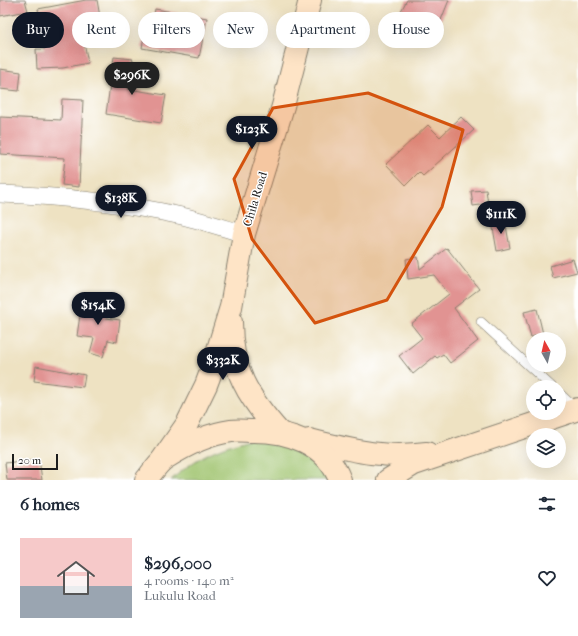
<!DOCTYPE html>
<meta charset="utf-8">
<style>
:root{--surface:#fff;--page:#f2f2f3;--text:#1f2937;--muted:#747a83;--accent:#111827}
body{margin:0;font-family:"IM FELL French Canon",serif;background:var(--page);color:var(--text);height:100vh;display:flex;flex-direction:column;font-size:15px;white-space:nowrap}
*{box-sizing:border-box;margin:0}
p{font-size:13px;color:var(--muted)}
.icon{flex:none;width:22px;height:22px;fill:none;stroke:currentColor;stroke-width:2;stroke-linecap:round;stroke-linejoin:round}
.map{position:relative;height:480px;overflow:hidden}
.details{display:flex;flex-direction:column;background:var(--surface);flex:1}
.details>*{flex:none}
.top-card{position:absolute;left:12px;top:12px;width:554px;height:36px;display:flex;gap:8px}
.needle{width:26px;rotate:352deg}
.buttons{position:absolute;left:526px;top:332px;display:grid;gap:8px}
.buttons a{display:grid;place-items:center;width:40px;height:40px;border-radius:50%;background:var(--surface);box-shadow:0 4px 16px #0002;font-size:20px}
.scale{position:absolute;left:12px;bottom:10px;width:46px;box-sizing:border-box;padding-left:4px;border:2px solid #1c1c1c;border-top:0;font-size:11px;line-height:14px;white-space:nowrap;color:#1c1c1c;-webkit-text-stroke:3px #fff;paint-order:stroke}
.price{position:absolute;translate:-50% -34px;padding:0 9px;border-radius:14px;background:var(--accent);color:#fff;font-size:13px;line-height:26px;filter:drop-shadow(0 1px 2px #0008)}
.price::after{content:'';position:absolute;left:50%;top:24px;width:12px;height:9px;margin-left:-6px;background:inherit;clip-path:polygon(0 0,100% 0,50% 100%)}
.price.current{background:#222;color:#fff}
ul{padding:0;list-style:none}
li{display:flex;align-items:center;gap:12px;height:100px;padding:0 20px}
li span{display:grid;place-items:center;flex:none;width:112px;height:80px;border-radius:0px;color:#555}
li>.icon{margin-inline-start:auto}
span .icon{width:48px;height:48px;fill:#fffc;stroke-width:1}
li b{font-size:17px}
h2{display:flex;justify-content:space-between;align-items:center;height:48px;padding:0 20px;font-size:17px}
.chip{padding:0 14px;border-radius:18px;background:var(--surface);box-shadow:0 4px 16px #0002;font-size:14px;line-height:36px}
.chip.current{background:var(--accent);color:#fff}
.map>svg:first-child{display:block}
.green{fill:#9fc36d;stroke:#5e7044}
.building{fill:#e19392}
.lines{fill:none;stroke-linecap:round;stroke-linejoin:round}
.lane-casing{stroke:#857f6f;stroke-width:10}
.street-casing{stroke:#857f6f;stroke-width:18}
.secondary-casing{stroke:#857f6f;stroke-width:24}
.lane{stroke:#fff;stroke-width:9}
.street{stroke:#fff;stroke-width:17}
.secondary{stroke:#fee4c6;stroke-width:22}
.marked{fill:#d4530e;fill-opacity:0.2;stroke:#d4530e;stroke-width:3;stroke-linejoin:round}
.labels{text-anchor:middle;stroke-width:3;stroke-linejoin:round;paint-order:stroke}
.street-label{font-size:12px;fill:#1c1c1c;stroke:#fff}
</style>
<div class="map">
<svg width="578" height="480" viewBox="0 0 578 480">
<rect width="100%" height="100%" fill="#fff"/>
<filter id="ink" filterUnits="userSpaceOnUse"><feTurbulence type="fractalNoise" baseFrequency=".025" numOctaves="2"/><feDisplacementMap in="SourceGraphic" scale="8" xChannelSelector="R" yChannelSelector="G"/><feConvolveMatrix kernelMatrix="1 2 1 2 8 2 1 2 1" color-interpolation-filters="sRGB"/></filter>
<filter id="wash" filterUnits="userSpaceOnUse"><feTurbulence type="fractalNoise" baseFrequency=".012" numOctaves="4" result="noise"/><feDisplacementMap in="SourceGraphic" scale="16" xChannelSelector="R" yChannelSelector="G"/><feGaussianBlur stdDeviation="0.9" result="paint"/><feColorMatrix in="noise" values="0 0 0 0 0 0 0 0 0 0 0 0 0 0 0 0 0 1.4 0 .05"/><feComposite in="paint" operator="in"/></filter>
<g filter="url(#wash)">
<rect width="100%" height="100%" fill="#eee2c2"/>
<path class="green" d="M 255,438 L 300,450 L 318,464 L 331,480 L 171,480 C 201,454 216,448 255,438 Z"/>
<g id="blocks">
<g class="building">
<path d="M 0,0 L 25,0 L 28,11 L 0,16 Z"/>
<path d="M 86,0 L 97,0 L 100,17 L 80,21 L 88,63 L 63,68 L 37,69 L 36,49 L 45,49 L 38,9 Z"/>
<path d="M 407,0 L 449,0 L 435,35 L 397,18 Z"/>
<path d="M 155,9 L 207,18 L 199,58 L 142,48 L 147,19 L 153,21 Z"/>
<path d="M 114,57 L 133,59 L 128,89 L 166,95 L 161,123 L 106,114 Z"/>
<path d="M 0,69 L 21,72 L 19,91 L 0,89 Z"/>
<path d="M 62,99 L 83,100 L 79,187 L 62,185 L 65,158 L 0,154 L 0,117 L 61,120 Z"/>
<path d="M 461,117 L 474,130 L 423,176 L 419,172 L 406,185 L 386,164 L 428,125 L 440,137 Z"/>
<path d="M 486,190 L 488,204 L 473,206 L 471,191 Z"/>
<path d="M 505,220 L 510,248 L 497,251 L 492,222 Z"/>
<path d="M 447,248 L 479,289 L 454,308 L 478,341 L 450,363 L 443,354 L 437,358 L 435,356 L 413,374 L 399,356 L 422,338 L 411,324 L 449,294 L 434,275 L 408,279 L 406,259 L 418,257 L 420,269 Z"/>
<path d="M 573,259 L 577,272 L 553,278 L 550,266 Z"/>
<path d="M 82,301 L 108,304 L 106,318 L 120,320 L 117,342 L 108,340 L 103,357 L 90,353 L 94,338 L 77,336 Z"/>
<path d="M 537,309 L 543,334 L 531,337 L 524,312 Z"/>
<path d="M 36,366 L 85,375 L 83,387 L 34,381 Z"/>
<path d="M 39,459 L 42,480 L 7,480 L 5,463 Z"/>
</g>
</g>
</g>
<g filter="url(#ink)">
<use href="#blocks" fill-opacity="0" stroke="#857f6f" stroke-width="1"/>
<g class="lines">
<g class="lane-casing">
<g id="lane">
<path d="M 481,322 L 552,387"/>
<path d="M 559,393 L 576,409"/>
</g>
</g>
<g class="street-casing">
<path id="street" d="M 0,194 C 62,196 122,203 182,216 C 203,221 224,228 244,234"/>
</g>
<g class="secondary-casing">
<g id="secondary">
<path d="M 231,322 C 231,370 248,397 279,432"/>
<path d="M 309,440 C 351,450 382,459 427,453"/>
<path d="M 162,460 L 187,424 L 206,385 L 212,369 L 231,307 L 244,234 L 283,106 L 310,0"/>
<path d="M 146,480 C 152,473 157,464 164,459 C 184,446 208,434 231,431 C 238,430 246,431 253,431 C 289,431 326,443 340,480"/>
<path d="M 388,480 L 414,464 L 578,409"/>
</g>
</g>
<use href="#lane" class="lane"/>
<use href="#street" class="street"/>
<use href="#secondary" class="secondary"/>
</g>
</g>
<path class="marked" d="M 368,93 L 463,130 L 442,207 L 387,300 L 315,323 L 252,239 L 234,179 L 273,108 Z"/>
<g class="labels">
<g class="street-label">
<text transform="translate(255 199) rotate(-73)" y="4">Chila Road</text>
</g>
</g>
</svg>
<div class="buttons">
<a><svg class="needle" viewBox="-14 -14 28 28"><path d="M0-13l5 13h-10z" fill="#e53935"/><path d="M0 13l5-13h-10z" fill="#747a83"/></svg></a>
<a><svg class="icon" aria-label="locate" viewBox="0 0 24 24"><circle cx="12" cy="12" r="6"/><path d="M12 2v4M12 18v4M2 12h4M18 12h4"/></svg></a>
<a><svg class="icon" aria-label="layers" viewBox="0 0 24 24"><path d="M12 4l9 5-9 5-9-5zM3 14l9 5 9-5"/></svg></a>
</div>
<div class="scale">20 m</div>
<b class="price current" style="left:132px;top:96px">$296K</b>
<b class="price" style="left:252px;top:150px">$123K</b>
<b class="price" style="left:121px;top:219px">$138K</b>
<b class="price" style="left:501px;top:235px">$111K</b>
<b class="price" style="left:98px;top:326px">$154K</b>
<b class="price" style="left:223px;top:381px">$332K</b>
<div class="top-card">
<a class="chip current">Buy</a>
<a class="chip">Rent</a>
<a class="chip">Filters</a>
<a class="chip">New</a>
<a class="chip">Apartment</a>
<a class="chip">House</a>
</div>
</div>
<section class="details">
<h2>6 homes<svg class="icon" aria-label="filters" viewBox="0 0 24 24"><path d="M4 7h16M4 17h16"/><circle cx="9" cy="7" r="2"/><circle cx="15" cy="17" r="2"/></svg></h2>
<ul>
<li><span style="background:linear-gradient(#f6c9c9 60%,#9aa5b1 0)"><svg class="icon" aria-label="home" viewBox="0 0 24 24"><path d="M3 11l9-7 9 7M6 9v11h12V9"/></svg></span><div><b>$296,000</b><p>4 rooms · 140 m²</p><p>Lukulu Road</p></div><svg class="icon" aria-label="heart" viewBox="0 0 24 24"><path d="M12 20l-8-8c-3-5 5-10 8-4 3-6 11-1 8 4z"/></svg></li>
</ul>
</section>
